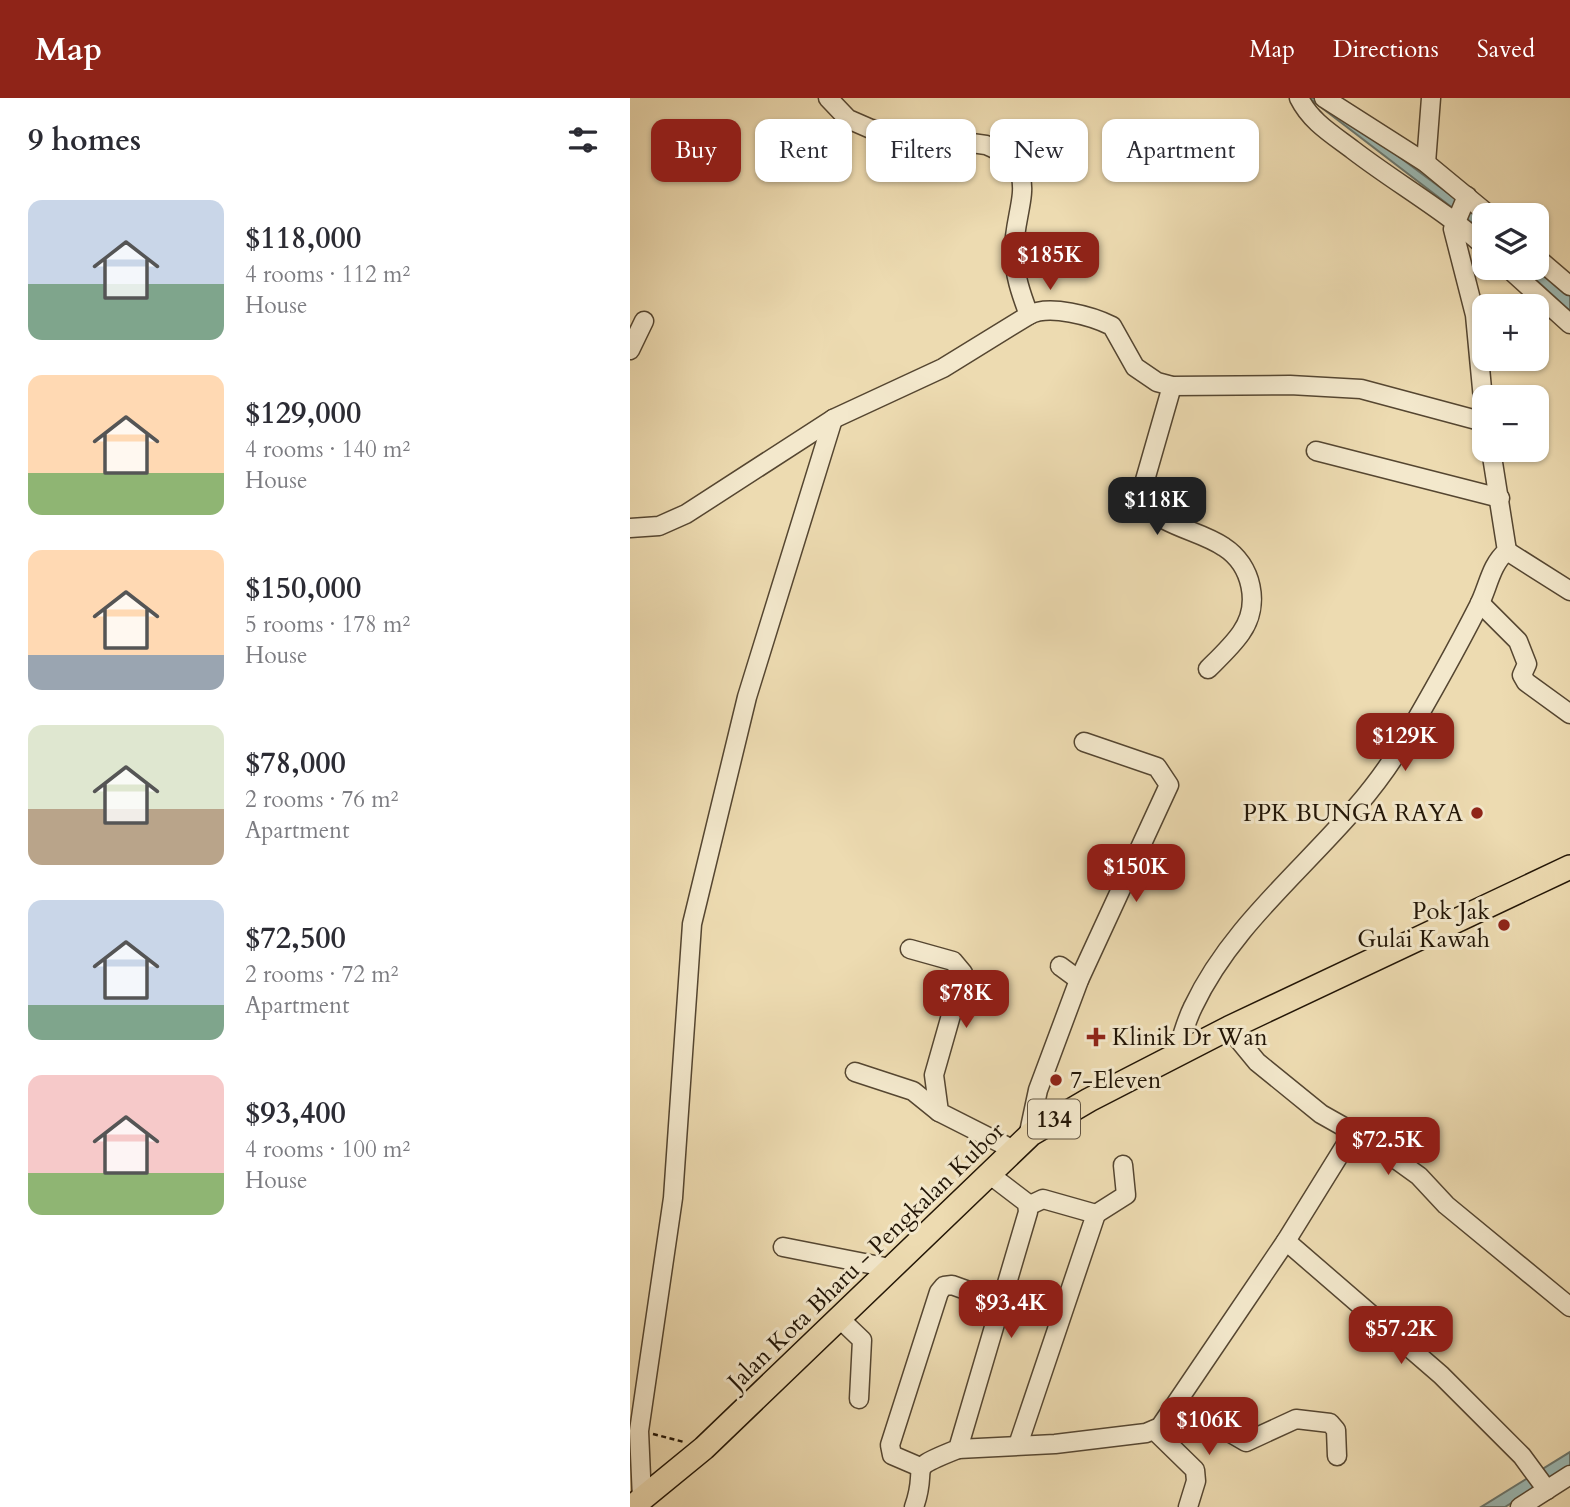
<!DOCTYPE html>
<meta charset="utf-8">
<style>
:root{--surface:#fff;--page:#f7f7f7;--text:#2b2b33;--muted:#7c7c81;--accent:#8f2418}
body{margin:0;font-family:Cardo,serif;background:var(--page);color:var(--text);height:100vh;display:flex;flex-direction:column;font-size:26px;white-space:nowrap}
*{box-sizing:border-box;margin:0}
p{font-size:23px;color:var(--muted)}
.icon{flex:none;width:38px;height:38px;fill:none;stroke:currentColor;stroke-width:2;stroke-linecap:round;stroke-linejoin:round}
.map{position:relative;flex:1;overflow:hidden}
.drawer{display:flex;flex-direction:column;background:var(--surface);width:630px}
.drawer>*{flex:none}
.guide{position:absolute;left:21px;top:21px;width:665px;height:63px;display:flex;gap:14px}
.controls{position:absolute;left:842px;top:105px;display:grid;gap:14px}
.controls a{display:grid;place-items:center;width:77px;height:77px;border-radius:14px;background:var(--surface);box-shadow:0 2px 5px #0004;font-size:35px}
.price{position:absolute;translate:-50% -60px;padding:0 16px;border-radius:14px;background:var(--accent);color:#fff;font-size:23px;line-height:46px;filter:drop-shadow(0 2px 4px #0008)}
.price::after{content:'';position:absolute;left:50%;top:42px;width:21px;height:16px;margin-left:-10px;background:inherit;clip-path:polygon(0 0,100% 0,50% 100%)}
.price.selected{background:#222;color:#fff}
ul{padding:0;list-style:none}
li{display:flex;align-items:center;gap:21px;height:175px;padding:0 28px}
li span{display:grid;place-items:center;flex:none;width:196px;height:140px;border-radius:14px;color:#555}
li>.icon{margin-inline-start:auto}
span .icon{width:84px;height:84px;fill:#fffc;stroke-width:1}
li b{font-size:30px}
h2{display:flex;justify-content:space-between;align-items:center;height:84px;padding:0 28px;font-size:30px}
.pill{padding:0 24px;border-radius:14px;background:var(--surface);box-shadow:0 2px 5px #0004;font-size:24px;line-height:63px}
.pill.selected{background:var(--accent);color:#fff}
header{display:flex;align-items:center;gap:42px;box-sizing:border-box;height:98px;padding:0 35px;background:var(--accent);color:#fff}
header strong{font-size:33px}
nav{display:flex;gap:38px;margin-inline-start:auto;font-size:24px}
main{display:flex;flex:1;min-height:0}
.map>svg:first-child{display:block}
.water{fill:#9bb9b4;stroke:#6b776e;stroke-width:2}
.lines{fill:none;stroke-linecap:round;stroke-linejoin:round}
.minor-casing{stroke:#554631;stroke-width:21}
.major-casing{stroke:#221506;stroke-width:26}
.path{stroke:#221506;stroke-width:2.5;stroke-dasharray:5 3.5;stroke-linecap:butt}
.minor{stroke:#f3e8cc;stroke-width:18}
.major{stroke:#eddbb1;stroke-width:23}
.poi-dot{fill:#8f2418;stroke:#f3e8cc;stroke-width:2.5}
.labels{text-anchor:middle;stroke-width:6;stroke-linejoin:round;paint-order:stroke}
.shield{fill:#f3e8cc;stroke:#615441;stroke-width:2}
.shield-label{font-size:23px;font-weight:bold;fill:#221506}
.poi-label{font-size:24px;fill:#221506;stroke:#f3e8cc;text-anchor:end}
.street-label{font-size:24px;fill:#221506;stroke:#f3e8cc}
</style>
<header>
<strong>Map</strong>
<nav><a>Map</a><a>Directions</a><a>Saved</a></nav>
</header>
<main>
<section class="drawer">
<h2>9 homes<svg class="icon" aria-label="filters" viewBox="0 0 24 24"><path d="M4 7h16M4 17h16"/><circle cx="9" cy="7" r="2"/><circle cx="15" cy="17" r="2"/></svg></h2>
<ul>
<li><span style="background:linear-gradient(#c9d6e8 60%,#7fa58c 0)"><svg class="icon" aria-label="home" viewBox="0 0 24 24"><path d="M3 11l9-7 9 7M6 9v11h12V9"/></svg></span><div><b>$118,000</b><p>4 rooms · 112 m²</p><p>House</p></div></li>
<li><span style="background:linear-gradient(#ffd9b3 70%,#8fb573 0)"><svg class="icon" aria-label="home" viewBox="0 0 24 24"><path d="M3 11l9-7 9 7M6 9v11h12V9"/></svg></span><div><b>$129,000</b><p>4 rooms · 140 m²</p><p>House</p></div></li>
<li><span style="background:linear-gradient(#ffd9b3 75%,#9aa5b1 0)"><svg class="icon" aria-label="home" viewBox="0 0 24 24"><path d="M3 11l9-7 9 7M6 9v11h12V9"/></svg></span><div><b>$150,000</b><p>5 rooms · 178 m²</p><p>House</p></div></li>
<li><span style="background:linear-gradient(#dfe7d0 60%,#b9a48a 0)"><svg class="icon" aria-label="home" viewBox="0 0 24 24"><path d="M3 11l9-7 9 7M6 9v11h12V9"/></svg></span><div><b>$78,000</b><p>2 rooms · 76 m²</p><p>Apartment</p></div></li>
<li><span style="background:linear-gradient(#c9d6e8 75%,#7fa58c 0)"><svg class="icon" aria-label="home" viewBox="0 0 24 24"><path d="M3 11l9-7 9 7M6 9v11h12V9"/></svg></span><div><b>$72,500</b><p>2 rooms · 72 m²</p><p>Apartment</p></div></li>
<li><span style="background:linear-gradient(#f6c9c9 70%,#8fb573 0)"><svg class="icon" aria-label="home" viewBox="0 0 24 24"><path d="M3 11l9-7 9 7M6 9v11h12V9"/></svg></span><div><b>$93,400</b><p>4 rooms · 100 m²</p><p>House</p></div></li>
</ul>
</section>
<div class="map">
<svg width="940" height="1409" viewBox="0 0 940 1409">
<rect width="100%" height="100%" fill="#eddbb1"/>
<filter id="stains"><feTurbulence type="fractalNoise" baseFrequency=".00286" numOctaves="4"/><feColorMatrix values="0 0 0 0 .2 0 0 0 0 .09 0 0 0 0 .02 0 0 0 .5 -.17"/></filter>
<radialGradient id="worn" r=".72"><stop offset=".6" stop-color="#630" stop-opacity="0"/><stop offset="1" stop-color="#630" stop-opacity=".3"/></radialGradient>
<g class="water">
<path d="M 679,0 L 690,0 L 854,122 L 854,134 Z"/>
<path d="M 893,170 L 906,170 L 940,195 L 940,213 Z"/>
<path d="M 940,1354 L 940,1368 L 875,1409 L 851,1409 Z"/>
</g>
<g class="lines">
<g class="minor-casing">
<g id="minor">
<path d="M 198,0 L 218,21 L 241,31 L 356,47 C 415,71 384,106 384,153 C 384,176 391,196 399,217"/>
<path d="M 669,0 C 681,24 702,36 723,52 C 766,85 814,112 854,148"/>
<path d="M 694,0 L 796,65 L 859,117"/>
<path d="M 796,65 L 801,0"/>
<path d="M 837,98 L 823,131 L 845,217 L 854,312"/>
<path d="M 906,159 L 940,188"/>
<path d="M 878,170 L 940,226"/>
<path d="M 0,252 L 14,223"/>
<path d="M 542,288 L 515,382 L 514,405 C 533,429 569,432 594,449 C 622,467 631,507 611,535 C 602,548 589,560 578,571"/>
<path d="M 686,353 L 870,400"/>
<path d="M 0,430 L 29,428 L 56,416 L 203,321 L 313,270 L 399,217 C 419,206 462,218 482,228 L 505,269 L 527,284 L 542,288 L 660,287 L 731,291 L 854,324"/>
<path d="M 877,453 L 940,493"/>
<path d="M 850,505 L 888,543 L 897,566 L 892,577 L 896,584 L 940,616"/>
<path d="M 280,851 L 323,863 L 333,875 L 304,977 L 309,1014 L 384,1052"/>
<path d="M 430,868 L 449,882"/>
<path d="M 599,930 L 627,964 L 691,1016 L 746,1047 L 789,1078 L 816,1107 L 940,1209"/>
<path d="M 546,959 C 551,942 555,925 563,909 C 611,807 714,744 771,648 C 798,602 824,556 848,509 C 858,491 860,467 877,453 L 861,352"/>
<path d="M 225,974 L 283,993 L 309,1014"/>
<path d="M 398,1039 L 408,992 L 449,882 L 539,687 L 527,669 L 454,644"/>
<path d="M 466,1116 L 496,1097 L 493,1067"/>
<path d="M 656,1143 L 811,1277 L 892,1358 L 917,1392"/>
<path d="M 153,1149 L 260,1170"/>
<path d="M 209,1220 L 232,1242 L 229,1301"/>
<path d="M 549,1305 L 616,1344 L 666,1321 L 700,1325 L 706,1332 L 707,1358"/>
<path d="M 524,1332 L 565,1372 L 566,1383 L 558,1409"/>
<path d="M 388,1347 L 466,1116 L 413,1101 L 398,1108"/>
<path d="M 328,1351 L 425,1346 L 516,1335 L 530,1329 L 656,1143 L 723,1035"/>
<path d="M 290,1369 L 262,1357 L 260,1347 L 309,1194 L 314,1188 L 322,1187 L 372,1205"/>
<path d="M 12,1401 L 9,1333 L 43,1100 L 62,826 L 117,599 L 203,321"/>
<path d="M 284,1409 C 300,1365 272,1373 328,1351 L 398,1114 L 397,1105 L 359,1076"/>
<path d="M 890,1409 L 940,1377"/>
</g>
</g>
<g class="major-casing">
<path id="major" d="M 2,1409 L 74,1350 L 401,1036 L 459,1002 L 599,930 L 940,769"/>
</g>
<path class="path" d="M 23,1336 L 54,1344"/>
<use href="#minor" class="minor"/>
<use href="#major" class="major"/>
</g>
<g class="poi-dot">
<circle cx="847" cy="715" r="7"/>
<circle cx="874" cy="827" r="7"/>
<path d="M462.5 928.5h7v7h7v7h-7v7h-7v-7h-7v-7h7z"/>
<circle cx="426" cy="982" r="7"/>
</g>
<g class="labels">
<rect class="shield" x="398" y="1001.5" width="52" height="39" rx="5"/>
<g class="shield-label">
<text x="424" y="1029">134</text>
</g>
<g class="poi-label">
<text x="833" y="723">PPK BUNGA RAYA</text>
<text x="860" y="821">Pok Jak<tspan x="860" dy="28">Gulai Kawah</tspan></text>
<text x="482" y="947" text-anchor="start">Klinik Dr Wan</text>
<text x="440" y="990" text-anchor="start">7-Eleven</text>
</g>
<g class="street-label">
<text transform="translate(236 1158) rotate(-44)" y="8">Jalan Kota Bharu - Pengkalan Kubor</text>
</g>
</g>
<rect width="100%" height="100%" filter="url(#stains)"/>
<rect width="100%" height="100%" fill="url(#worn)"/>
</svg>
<div class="controls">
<a><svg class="icon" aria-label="layers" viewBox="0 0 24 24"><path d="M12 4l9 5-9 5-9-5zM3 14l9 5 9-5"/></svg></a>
<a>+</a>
<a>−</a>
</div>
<b class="price" style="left:420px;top:194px">$185K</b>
<b class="price selected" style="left:527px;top:439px">$118K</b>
<b class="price" style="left:775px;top:675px">$129K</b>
<b class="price" style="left:506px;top:806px">$150K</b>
<b class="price" style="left:336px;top:932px">$78K</b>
<b class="price" style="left:758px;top:1079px">$72.5K</b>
<b class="price" style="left:381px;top:1242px">$93.4K</b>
<b class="price" style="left:771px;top:1268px">$57.2K</b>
<b class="price" style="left:579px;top:1359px">$106K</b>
<div class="guide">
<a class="pill selected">Buy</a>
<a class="pill">Rent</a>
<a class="pill">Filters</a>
<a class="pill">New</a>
<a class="pill">Apartment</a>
</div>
</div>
</main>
